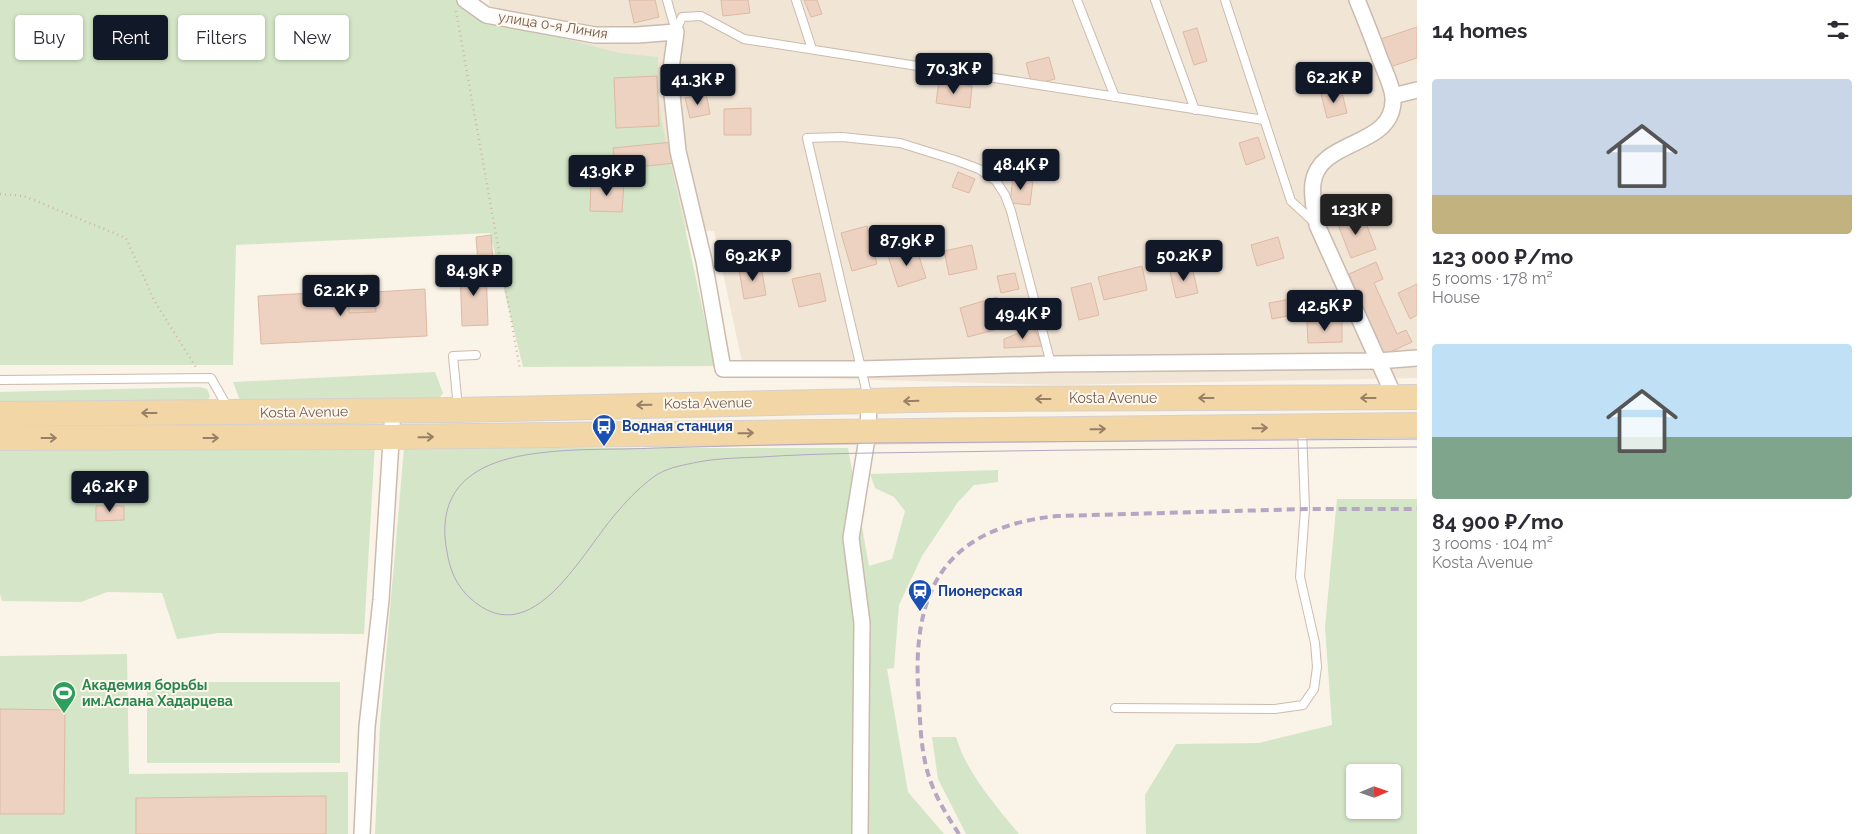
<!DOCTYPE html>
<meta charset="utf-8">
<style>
:root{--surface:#fff;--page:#f2f2f3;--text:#2b2b33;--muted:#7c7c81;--accent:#111827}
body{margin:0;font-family:Raleway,sans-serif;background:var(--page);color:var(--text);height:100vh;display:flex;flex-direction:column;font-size:19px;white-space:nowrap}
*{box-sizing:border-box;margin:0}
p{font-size:16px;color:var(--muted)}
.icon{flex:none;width:28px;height:28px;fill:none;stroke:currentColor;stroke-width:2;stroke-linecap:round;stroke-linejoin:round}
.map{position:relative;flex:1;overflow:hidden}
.drawer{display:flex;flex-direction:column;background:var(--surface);width:450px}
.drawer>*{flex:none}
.hud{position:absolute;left:15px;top:15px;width:475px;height:45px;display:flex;gap:10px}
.needle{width:32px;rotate:88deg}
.fabs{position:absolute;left:1346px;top:764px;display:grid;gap:10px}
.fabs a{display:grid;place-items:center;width:55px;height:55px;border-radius:5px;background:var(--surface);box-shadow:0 1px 4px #0004;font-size:25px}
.price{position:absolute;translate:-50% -42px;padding:0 11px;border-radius:5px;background:var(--accent);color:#fff;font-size:16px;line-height:32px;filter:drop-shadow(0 1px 2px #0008)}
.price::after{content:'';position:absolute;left:50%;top:30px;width:15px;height:11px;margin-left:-8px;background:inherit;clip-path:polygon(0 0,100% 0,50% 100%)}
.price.current{background:#222;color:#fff}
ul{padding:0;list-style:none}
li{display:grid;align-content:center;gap:10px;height:265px;padding:0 15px}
li span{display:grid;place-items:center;height:155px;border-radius:5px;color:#555}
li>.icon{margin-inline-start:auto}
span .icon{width:90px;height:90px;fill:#fffc;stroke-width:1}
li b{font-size:21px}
h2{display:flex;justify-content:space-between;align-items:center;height:60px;padding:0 15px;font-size:21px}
.pill{padding:0 18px;border-radius:5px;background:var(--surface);box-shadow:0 1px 4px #0004;font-size:18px;line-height:45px}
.pill.current{background:var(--accent);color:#fff}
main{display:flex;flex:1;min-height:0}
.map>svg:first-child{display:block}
.residential{fill:#f1e5d6}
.green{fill:#d4e6c7;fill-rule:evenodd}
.building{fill:#edd2c1;stroke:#deb9a3}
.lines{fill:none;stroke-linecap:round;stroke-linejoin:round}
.service-casing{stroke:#cbbbae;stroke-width:10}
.minor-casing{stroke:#cbbbae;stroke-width:18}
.primary-casing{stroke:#d7d1cd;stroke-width:26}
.path{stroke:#d2b6a4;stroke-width:2.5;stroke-dasharray:1 4;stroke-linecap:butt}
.service{stroke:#fff;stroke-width:8}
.minor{stroke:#fff;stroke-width:15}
.primary{stroke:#f2d6a6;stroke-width:24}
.tram{stroke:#b5a6c3;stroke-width:1}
.rail{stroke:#b5a6c3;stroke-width:4;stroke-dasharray:8 5;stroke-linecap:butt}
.oneway{stroke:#987f68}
.labels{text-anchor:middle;stroke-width:4;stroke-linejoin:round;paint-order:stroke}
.street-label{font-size:14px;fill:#715a4e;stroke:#fdf7ed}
.transit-label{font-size:14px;font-weight:bold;fill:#164399;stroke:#fdf7ed;text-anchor:start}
.leisure-label{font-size:14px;font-weight:bold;fill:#27864d;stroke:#fdf7ed;text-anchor:start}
</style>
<main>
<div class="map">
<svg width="1417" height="834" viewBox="0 0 1417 834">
<rect width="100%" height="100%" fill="#faf3e7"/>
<path class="residential" d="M 489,0 L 1417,0 L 1417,378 L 1057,385 L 745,376 L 714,231 L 509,226 Z"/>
<g class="green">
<path d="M 0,0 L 464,0 L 468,13 L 619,53 L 658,57 L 657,76 L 661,118 L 715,366 L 523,367 L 490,233 L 236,245 L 233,365 L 0,365 Z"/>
<path d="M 435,372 L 443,393 L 439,399 L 241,403 L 233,382 Z"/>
<path d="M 200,387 L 207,389 L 210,396 L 207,402 L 0,406 L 0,392 Z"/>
<path d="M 375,442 L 364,634 L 218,633 L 177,639 L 162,593 L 107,592 L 81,602 L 2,601 L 0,594 L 0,444 Z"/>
<path d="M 404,448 L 848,448 L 869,566 L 892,559 L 905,511 L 894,497 L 875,488 L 870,474 L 998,470 L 998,482 L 974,485 L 958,502 L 922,556 L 899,605 L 894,668 L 887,669 L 908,792 L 944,834 L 375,834 L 380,725 Z"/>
<path d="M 1337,499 L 1417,499 L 1417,834 L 1146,834 L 1145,795 L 1176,744 L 1259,743 L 1332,725 L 1325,627 ZM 1355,772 L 1392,772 L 1392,810 L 1355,810 Z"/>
<path d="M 127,654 L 129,774 L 348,772 L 348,834 L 0,834 L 0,656 Z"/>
<rect x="147" y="682" width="193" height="81"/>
<path d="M 932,737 L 956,737 C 967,773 995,805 1019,834 L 966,834 L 938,779 Z"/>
</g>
<g class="building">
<path d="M 629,0 L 655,0 L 659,17 L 634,23 Z"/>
<path d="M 721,0 L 748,0 L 750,13 L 723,16 Z"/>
<path d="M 804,0 L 817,0 L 822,14 L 811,17 Z"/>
<path d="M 1417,27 L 1417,58 L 1387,68 L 1378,40 Z"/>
<path d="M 1197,28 L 1207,61 L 1194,65 L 1183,32 Z"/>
<path d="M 1049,57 L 1055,79 L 1032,85 L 1026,63 Z"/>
<path d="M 657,76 L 659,126 L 616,128 L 614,78 Z"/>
<path d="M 939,81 L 972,86 L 970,108 L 936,103 Z"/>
<path d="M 1341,89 L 1347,113 L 1327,118 L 1321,94 Z"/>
<path d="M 706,93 L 710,114 L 690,118 L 685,98 Z"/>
<path d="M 751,108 L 751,135 L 724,135 L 724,109 Z"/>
<path d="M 1258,137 L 1265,158 L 1246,165 L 1239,143 Z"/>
<path d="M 673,142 L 676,163 L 616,169 L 613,148 Z"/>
<path d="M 958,172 L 975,179 L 969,193 L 952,187 Z"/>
<path d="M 1013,177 L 1033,180 L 1030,205 L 1010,203 Z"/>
<path d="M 591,181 L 624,183 L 622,212 L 590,211 Z"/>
<path d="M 1362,213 L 1376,249 L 1351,258 L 1337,222 Z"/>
<path d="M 867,226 L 877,264 L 852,271 L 841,233 Z"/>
<path d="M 491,235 L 493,262 L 478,263 L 476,237 Z"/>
<path d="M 1278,237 L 1284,258 L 1257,266 L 1251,245 Z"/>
<path d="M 972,245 L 977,269 L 949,275 L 944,251 Z"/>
<path d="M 916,247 L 926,278 L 898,287 L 888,256 Z"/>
<path d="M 1376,262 L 1383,279 L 1374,283 L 1397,334 L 1406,330 L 1412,342 L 1384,355 L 1349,274 Z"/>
<path d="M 761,266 L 766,295 L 744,299 L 739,270 Z"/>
<path d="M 1142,266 L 1147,290 L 1104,300 L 1098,277 Z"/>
<path d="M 1192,267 L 1198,293 L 1176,298 L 1170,272 Z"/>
<path d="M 486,268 L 488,325 L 462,326 L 460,269 Z"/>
<path d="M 820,273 L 826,301 L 799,307 L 792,279 Z"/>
<path d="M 1015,273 L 1019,289 L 1001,293 L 997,276 Z"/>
<path d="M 374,275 L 376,312 L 349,313 L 347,276 Z"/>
<path d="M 1091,283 L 1099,315 L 1079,320 L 1071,288 Z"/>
<path d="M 1417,284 L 1417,315 L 1410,319 L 1398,293 Z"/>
<path d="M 425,289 L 427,336 L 261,344 L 258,296 L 348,291 L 349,313 L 376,312 L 375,292 Z"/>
<path d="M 997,297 L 1003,319 L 992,323 L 994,330 L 968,337 L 960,308 Z"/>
<path d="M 1296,298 L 1298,314 L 1272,319 L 1269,303 Z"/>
<path d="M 1342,321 L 1342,342 L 1308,343 L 1307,322 Z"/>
<path d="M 1034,327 L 1042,346 L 1004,348 L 1004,339 Z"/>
<path d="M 96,506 L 124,506 L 124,520 L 96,521 Z"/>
<path d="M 0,709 L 65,710 L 64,814 L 0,814 Z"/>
<path d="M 326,796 L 326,834 L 136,834 L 136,798 Z"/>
</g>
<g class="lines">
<g class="service-casing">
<g id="service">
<path d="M 667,0 L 676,32"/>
<path d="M 796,0 L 812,49"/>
<path d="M 1077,0 L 1115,97"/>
<path d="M 1155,0 L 1195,110"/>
<path d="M 1225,0 L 1291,201 L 1316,224"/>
<path d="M 676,32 L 682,17 L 701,16 L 744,39 L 1264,120"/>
<path d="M 0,380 L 211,378 L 228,408"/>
<path d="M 868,398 L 807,138 L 842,137 L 900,143 L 955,160 L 979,169 L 996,181 L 1005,195 L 1011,211 L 1051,364"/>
<path d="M 458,408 L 453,356 L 476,355"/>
<path d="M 1115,708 L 1275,709 L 1303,705 L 1314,689 L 1317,667 L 1315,643 L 1300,577 L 1305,509 L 1302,429"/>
</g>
</g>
<g class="minor-casing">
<g id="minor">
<path d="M 465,0 L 486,15 L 595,35 L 637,35 L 676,32 L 670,76 L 678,151 L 704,261 L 723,369 L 860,369 L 1051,364 L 1378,361 L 1417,358"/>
<path d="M 1357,0 C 1366,21 1374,43 1382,64 C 1386,74 1392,86 1393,97 C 1396,149 1319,137 1313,183 C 1311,197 1315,212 1317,225 L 1395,398"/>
<path d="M 1393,96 L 1417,90"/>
<path d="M 362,834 L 367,727 L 381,600 L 393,410"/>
<path d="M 860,834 L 862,623 L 851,538 L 868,432 L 869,402"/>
</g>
</g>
<g class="primary-casing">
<g id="primary">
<path d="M 0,414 L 458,410 L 960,399 L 1417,397"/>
<path d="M 0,438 L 390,437 L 1417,425"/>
</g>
</g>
<g class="path">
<path d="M 456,11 L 520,369"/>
<path d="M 0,194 L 24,196 L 126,238 L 154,300 L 197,369"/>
</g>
<use href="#service" class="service"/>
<use href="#minor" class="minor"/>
<use href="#primary" class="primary"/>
<path class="tram" d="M 1417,439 C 1237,440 1057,442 877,443 C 803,444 729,446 655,448 C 617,450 577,448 539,453 C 480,460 434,484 447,552 C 450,570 456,585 470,598 C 533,656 583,549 619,510 C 629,498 644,483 658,474 C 670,467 684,465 698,462 C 719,458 740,458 761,457 C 821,453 881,453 941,452 C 1100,449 1258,449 1417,447"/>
<path class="rail" d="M 959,834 C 946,814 933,793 927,770 C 921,748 920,723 919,701 C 910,593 942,528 1057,516 L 1305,509 L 1417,509"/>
</g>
<defs><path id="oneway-shaft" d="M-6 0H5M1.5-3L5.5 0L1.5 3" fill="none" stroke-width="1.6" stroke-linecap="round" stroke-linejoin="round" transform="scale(1.25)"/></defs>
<g class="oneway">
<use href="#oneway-shaft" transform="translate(1206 398) rotate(180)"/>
<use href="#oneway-shaft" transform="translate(1368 398) rotate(180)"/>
<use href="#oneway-shaft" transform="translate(1043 399) rotate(180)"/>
<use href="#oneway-shaft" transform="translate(911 401) rotate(178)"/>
<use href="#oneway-shaft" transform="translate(644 405) rotate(179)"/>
<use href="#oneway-shaft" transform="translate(149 413) rotate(180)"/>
<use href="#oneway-shaft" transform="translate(1260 428) rotate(-1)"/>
<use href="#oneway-shaft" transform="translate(1098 429) rotate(-1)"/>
<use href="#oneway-shaft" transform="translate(746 433) rotate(-1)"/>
<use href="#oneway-shaft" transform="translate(426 437) rotate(-1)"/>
<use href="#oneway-shaft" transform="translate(49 438)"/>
<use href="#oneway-shaft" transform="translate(211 438)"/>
</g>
<defs>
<g id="bus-pin" transform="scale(1.25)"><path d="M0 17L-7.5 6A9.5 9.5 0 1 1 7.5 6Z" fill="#1a4fb4" stroke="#fdf7ed"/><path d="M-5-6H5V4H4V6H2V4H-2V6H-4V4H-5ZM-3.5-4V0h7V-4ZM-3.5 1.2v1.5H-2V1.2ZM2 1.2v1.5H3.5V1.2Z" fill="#fff"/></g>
<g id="station-pin" transform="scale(1.25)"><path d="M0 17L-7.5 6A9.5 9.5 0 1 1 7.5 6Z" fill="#1a4fb4" stroke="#fdf7ed"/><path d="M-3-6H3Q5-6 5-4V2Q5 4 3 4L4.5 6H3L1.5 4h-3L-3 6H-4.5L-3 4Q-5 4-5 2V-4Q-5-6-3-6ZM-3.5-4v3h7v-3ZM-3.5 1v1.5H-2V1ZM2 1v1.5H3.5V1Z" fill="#fff"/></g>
<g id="stadium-pin" transform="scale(1.25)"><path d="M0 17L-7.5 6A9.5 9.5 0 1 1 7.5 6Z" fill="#2e9e5b" stroke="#fdf7ed"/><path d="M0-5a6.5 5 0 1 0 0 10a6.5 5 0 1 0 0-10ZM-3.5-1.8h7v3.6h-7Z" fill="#fff"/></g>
</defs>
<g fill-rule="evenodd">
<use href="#bus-pin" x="604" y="426"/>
<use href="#station-pin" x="920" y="591"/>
<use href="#stadium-pin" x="64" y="693"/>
</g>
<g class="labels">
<g class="street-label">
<text transform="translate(553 25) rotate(9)" y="5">улица 0-я Линия</text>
<text x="1113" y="403">Kosta Avenue</text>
<text transform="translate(708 403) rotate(-1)" y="5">Kosta Avenue</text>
<text transform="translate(304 412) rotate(-1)" y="5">Kosta Avenue</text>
</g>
<g class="transit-label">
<text x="622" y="431">Водная станция</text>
<text x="938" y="596">Пионерская</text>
</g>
<g class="leisure-label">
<text x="82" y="690">Академия борьбы<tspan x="82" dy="16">им.Аслана Хадарцева</tspan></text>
</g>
</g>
</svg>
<div class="fabs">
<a><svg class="needle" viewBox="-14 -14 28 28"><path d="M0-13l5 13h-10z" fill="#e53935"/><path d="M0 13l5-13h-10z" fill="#7c7c81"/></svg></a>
</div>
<b class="price" style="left:954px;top:95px">70.3K ₽</b>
<b class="price" style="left:1334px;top:104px">62.2K ₽</b>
<b class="price" style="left:698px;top:106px">41.3K ₽</b>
<b class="price" style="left:1021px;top:191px">48.4K ₽</b>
<b class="price" style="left:607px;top:197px">43.9K ₽</b>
<b class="price current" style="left:1356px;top:236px">123K ₽</b>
<b class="price" style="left:907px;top:267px">87.9K ₽</b>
<b class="price" style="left:753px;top:282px">69.2K ₽</b>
<b class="price" style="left:1184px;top:282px">50.2K ₽</b>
<b class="price" style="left:474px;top:297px">84.9K ₽</b>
<b class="price" style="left:341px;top:317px">62.2K ₽</b>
<b class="price" style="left:1325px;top:332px">42.5K ₽</b>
<b class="price" style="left:1023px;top:340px">49.4K ₽</b>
<b class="price" style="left:110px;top:513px">46.2K ₽</b>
<div class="hud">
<a class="pill">Buy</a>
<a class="pill current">Rent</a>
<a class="pill">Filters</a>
<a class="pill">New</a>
</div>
</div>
<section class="drawer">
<h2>14 homes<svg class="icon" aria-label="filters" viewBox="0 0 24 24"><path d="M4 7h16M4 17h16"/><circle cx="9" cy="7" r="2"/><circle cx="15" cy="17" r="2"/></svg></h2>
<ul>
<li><span style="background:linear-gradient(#c9d6e8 75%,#c2b280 0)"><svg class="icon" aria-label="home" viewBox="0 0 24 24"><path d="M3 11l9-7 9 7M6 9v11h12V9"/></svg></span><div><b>123 000 ₽/mo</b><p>5 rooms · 178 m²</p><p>House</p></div></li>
<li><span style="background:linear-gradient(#bfe0f5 60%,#7fa58c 0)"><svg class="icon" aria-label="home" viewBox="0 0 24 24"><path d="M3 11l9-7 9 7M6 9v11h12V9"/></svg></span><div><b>84 900 ₽/mo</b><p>3 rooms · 104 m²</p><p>Kosta Avenue</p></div></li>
</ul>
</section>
</main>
